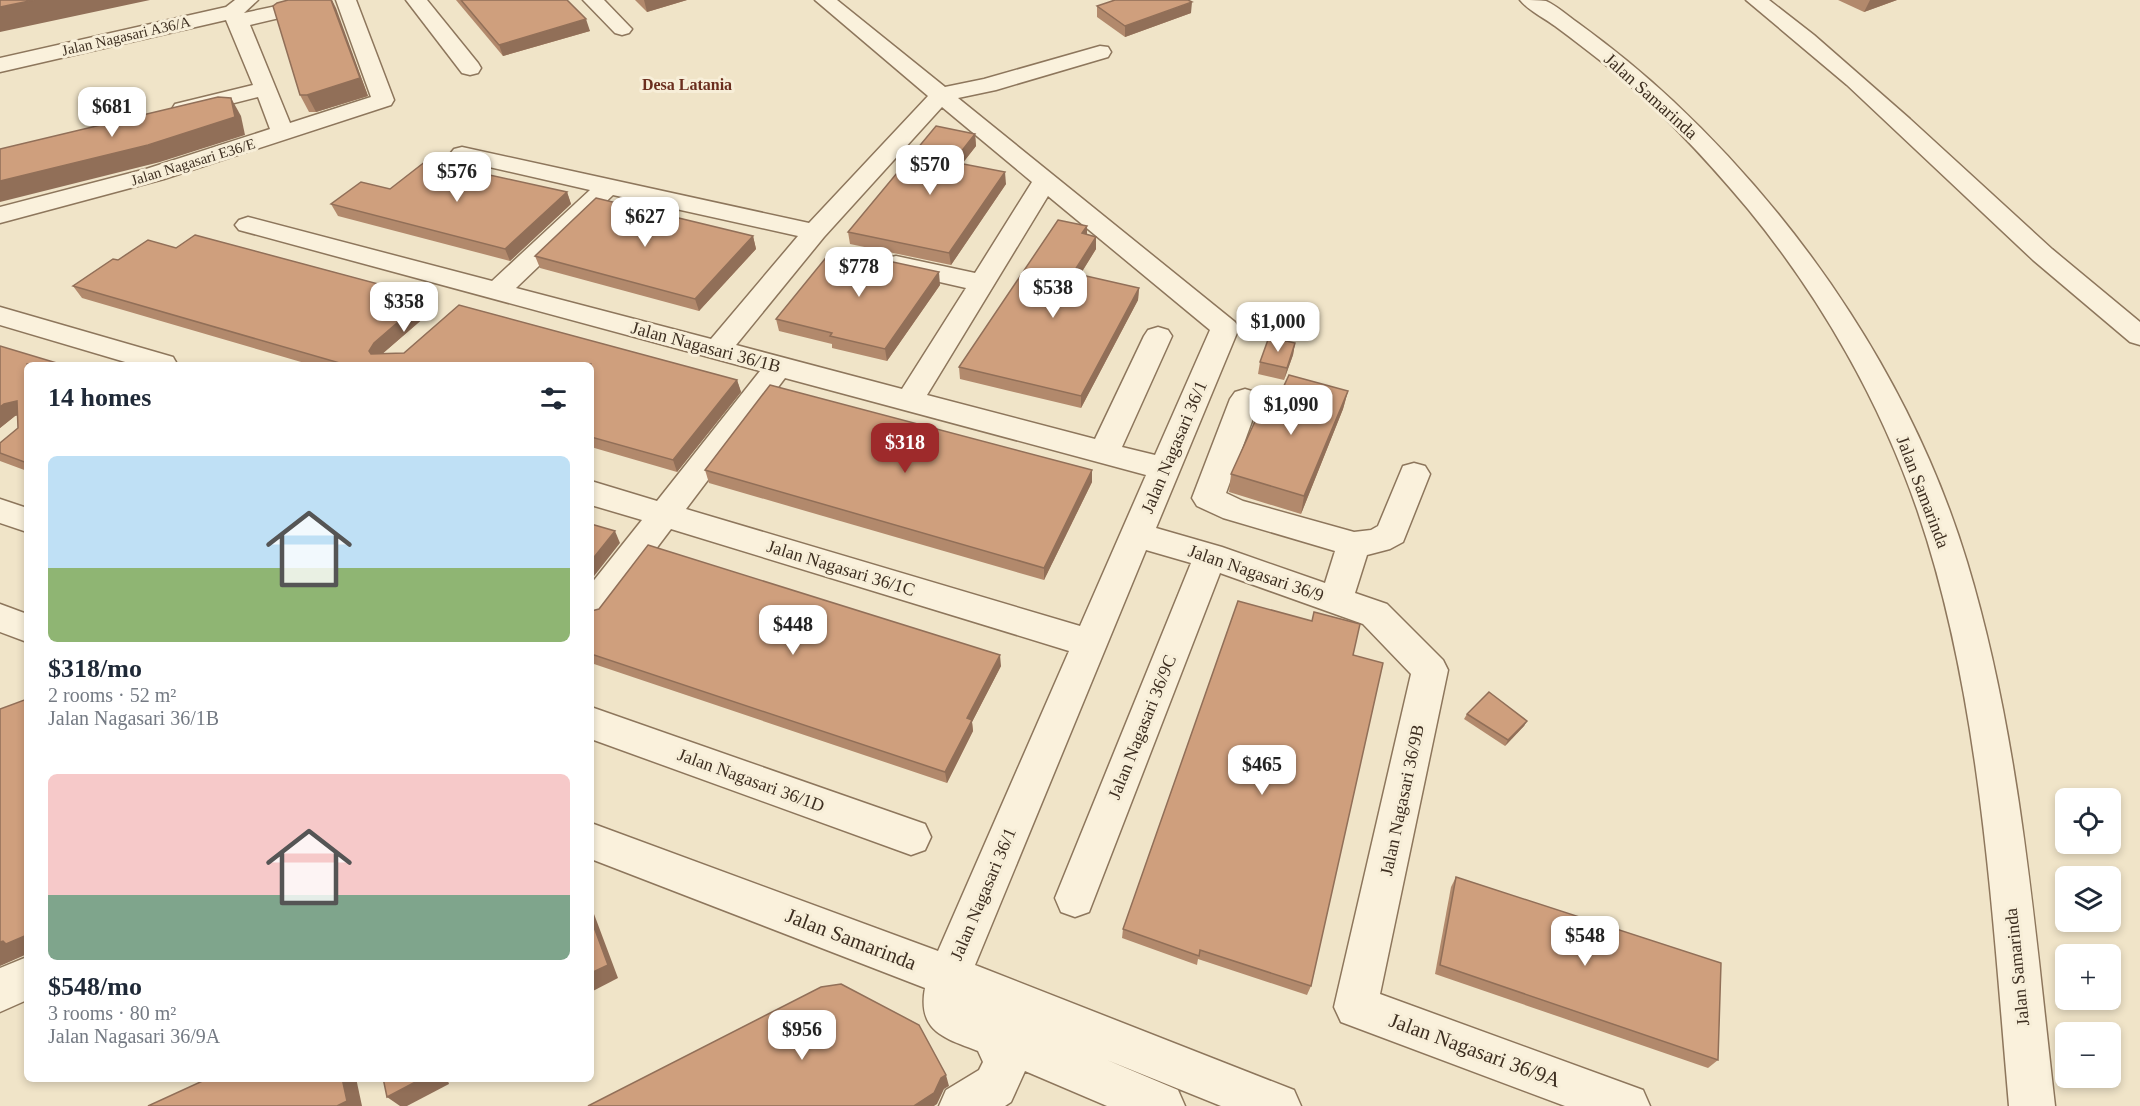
<!DOCTYPE html>
<meta charset="utf-8">
<style>
:root{--surface:#fff;--page:#f6f6f7;--text:#1f2937;--muted:#747a83;--accent:#9e2a2b}
body{margin:0;font-family:"Times New Roman",serif;background:var(--page);color:var(--text);height:100vh;display:flex;flex-direction:column;font-size:22px;white-space:nowrap}
*{box-sizing:border-box;margin:0}
p{font-size:20px;color:var(--muted)}
.icon{flex:none;width:33px;height:33px;fill:none;stroke:currentColor;stroke-width:2;stroke-linecap:round;stroke-linejoin:round}
.map{position:relative;flex:1;overflow:hidden}
.side{position:absolute;left:24px;top:362px;width:570px;height:720px;display:flex;flex-direction:column;background:var(--surface);border-radius:9px;box-shadow:0 3px 9px #0003}
.side>*{flex:none}
.fabs{position:absolute;left:2055px;top:788px;display:grid;gap:12px}
.fabs a{display:grid;place-items:center;width:66px;height:66px;border-radius:9px;background:var(--surface);box-shadow:0 3px 9px #0003;font-size:30px}
.price{position:absolute;translate:-50% -51px;padding:0 14px;border-radius:12px;background:#fff;color:#222;font-size:20px;line-height:39px;filter:drop-shadow(0 2px 3px #0008)}
.price::after{content:'';position:absolute;left:50%;top:36px;width:18px;height:14px;margin-left:-9px;background:inherit;clip-path:polygon(0 0,100% 0,50% 100%)}
.price.on{background:var(--accent);color:#fff}
ul{padding:0;list-style:none}
li{display:grid;align-content:center;gap:12px;height:318px;padding:0 24px}
li span{display:grid;place-items:center;height:186px;border-radius:9px;color:#555}
li>.icon{margin-inline-start:auto}
span .icon{width:108px;height:108px;fill:#fffc;stroke-width:1}
li b{font-size:26px}
h2{display:flex;justify-content:space-between;align-items:center;height:72px;padding:0 24px;font-size:26px}
.map>svg:first-child{display:block}
.lines{fill:none;stroke-linecap:round;stroke-linejoin:round}
.minor-casing{stroke:#8d765c;stroke-width:3}
.minor{fill:#faf1dc;fill-rule:evenodd}
.wall{fill:#b2896c}
.shaded-wall{fill:#916f58}
.building{fill:#cf9f7d;stroke:#916f58;stroke-width:1.5}
.labels{text-anchor:middle;stroke-width:6;stroke-linejoin:round;paint-order:stroke}
.far-street-label{font-size:15px;fill:#3d2e20;stroke:#f7eed8}
.far-neighbourhood-label{font-size:16px;font-weight:bold;fill:#6b2e1e;stroke:#f7eed8}
.street-label{font-size:18px;fill:#3d2e20;stroke:#f7eed8}
.near-street-label{font-size:21px;fill:#3d2e20;stroke:#f7eed8}
</style>
<div class="map">
<svg width="2140" height="1106" viewBox="0 0 2140 1106">
<rect width="100%" height="100%" fill="#f0e4c8"/>
<g class="lines">
<g class="minor-casing">
<g id="minor">
<path d="M 235,0 L 258,0 L 244,13 L 305,0 L 327,0 L 329,3 L 326,7 L 250,25 L 290,123 L 371,97 L 336,0 L 356,0 L 394,100 L 391,105 L 164,179 L 0,223 L 0,207 L 146,169 L 270,129 L 258,97 L 183,116 L 175,114 L 172,109 L 175,104 L 253,85 L 226,20 L 0,72 L 0,58 L 226,7 Z"/>
<path d="M 406,0 L 427,0 L 478,63 L 481,68 L 478,73 L 470,75 L 462,73 Z"/>
<path d="M 583,0 L 604,0 L 632,29 L 629,33 L 622,35 L 615,33 Z"/>
<path d="M 815,0 L 837,0 L 945,87 L 984,79 L 1100,46 L 1108,47 L 1111,52 L 1108,57 L 996,90 L 958,98 L 1235,322 L 1239,328 L 1156,528 L 1222,547 L 1325,583 L 1335,551 L 1223,518 L 1197,506 L 1192,498 L 1230,399 L 1235,392 L 1245,389 L 1255,392 L 1260,399 L 1226,493 L 1243,501 L 1354,532 L 1371,530 L 1378,526 L 1403,466 L 1414,463 L 1425,466 L 1430,474 L 1403,542 L 1390,549 L 1367,555 L 1355,593 L 1387,604 L 1443,660 L 1448,670 L 1380,994 L 1643,1090 L 1650,1106 L 1565,1106 L 1341,1022 L 1334,1007 L 1411,674 L 1363,624 L 1220,573 L 1089,912 L 1075,917 L 1061,912 L 1055,898 L 1191,563 L 1146,550 L 975,965 L 1294,1090 L 1301,1106 L 1221,1106 L 1107,1060 L 1178,1090 L 1185,1106 L 1107,1106 L 1025,1071 L 1011,1102 L 1005,1106 L 939,1106 L 946,1090 L 979,1070 L 983,1062 L 978,1051 C 945,1038 917,1032 925,988 L 591,859 L 591,823 L 938,951 L 1069,651 L 671,529 L 603,619 L 591,623 L 591,584 L 642,520 L 591,505 L 591,481 L 657,501 L 760,371 L 239,230 L 235,225 L 239,220 L 248,217 L 492,281 L 590,190 L 454,159 L 450,154 L 454,149 L 462,147 L 809,223 L 928,96 ZM 942,107 L 1032,182 L 975,273 L 896,256 L 887,258 L 883,264 L 887,270 L 966,288 L 902,389 L 736,345 L 824,237 ZM 613,195 L 798,236 L 711,339 L 516,288 ZM 1048,196 L 1210,330 L 1155,455 L 1122,447 L 1172,336 L 1168,330 L 1158,327 L 1148,330 L 1144,336 L 1095,439 L 927,395 ZM 785,378 L 1146,475 L 1080,626 L 686,509 Z"/>
<path d="M 1520,0 C 1528,0 1538,0 1546,1 C 1557,6 1568,16 1578,23 C 1611,47 1643,73 1673,101 C 1806,226 1914,387 1967,562 C 2020,737 2034,924 2055,1106 L 2009,1106 C 1992,912 1981,697 1918,512 C 1881,403 1821,298 1748,209 C 1706,159 1661,110 1611,69 C 1592,54 1574,40 1555,26 C 1544,18 1529,11 1520,0 Z"/>
<path d="M 1746,0 L 1769,0 L 1814,35 L 1910,119 L 2052,249 L 2140,322 L 2140,345 L 2130,342 L 2033,260 L 1847,85 Z"/>
<path d="M 0,307 L 173,357 L 177,364 L 132,364 L 0,325 Z"/>
<path d="M 0,499 L 27,508 L 27,532 L 0,523 Z"/>
<path d="M 0,604 L 27,614 L 27,642 L 0,632 Z"/>
<path d="M 591,707 L 925,824 L 931,837 L 925,850 L 911,855 L 591,739 Z"/>
<path d="M 27,957 L 27,1000 L 0,1012 L 0,968 Z"/>
</g>
</g>
<use href="#minor" class="minor"/>
</g>
<g class="wall">
<path d="M 285,0 L 332,0 L 368,96 L 316,112 L 309,112 L 300,95 Z"/>
<path d="M 456,0 L 567,0 L 590,31 L 503,56 Z"/>
<path d="M 635,0 L 687,0 L 647,12 Z"/>
<path d="M 1838,0 L 1897,0 L 1864,12 Z"/>
<path d="M 1097,6 L 1191,13 L 1125,37 L 1097,17 Z"/>
<path d="M 975,134 L 976,146 L 962,164 L 1006,184 L 951,265 L 850,244 L 848,232 Z"/>
<path d="M 390,189 L 567,192 L 571,204 L 510,261 L 338,216 L 331,204 Z"/>
<path d="M 1087,226 L 1087,235 L 1096,249 L 1080,275 L 1139,288 L 1138,300 L 1081,408 L 960,379 L 959,367 Z"/>
<path d="M 195,235 L 427,297 L 433,310 L 382,354 L 404,353 L 459,305 L 737,380 L 741,392 L 677,472 L 591,447 L 591,364 L 308,364 L 82,298 L 73,286 L 113,259 L 118,260 L 148,240 L 176,248 Z"/>
<path d="M 753,236 L 756,249 L 699,311 L 540,268 L 535,256 Z"/>
<path d="M 940,285 L 887,361 L 832,348 L 832,344 L 779,331 L 776,319 Z"/>
<path d="M 1295,343 L 1293,355 L 1284,380 L 1258,374 L 1260,362 Z"/>
<path d="M 0,346 L 27,364 L 27,471 L 0,461 L 0,443 L 18,428 L 18,415 L 15,416 L 0,428 Z"/>
<path d="M 1348,391 L 1343,409 L 1301,514 L 1229,492 L 1231,474 L 1268,420 Z"/>
<path d="M 705,470 L 1092,470 L 1092,482 L 1044,580 L 709,483 Z"/>
<path d="M 591,611 L 1001,666 L 972,722 L 973,731 L 947,783 L 591,663 Z"/>
<path d="M 1353,655 L 1311,986 L 1307,995 L 1198,959 L 1197,965 L 1122,938 L 1123,929 Z"/>
<path d="M 1467,714 L 1527,721 L 1524,726 L 1505,746 L 1464,719 Z"/>
<path d="M 1456,877 L 1718,1060 L 1708,1068 L 1435,974 L 1451,887 Z"/>
</g>
<g class="shaded-wall">
<path d="M 34,0 L 150,0 L 0,32 L 0,7 Z"/>
<path d="M 331,0 L 332,0 L 336,8 L 368,96 L 316,112 L 307,95 Z"/>
<path d="M 644,0 L 687,0 L 647,12 Z"/>
<path d="M 1870,0 L 1897,0 L 1864,12 Z"/>
<path d="M 1192,2 L 1191,13 L 1125,37 L 1125,26 Z"/>
<path d="M 586,19 L 590,31 L 503,56 L 499,45 Z"/>
<path d="M 231,98 L 241,116 L 245,135 L 160,162 L 0,202 L 0,181 Z"/>
<path d="M 975,134 L 976,146 L 954,174 L 953,162 Z"/>
<path d="M 1005,172 L 1006,184 L 951,265 L 949,253 Z"/>
<path d="M 567,192 L 571,204 L 510,261 L 505,249 Z"/>
<path d="M 1087,226 L 1087,238 L 1082,233 Z"/>
<path d="M 753,236 L 756,249 L 699,311 L 695,299 Z"/>
<path d="M 1096,237 L 1096,249 L 1073,286 L 1073,273 Z"/>
<path d="M 939,272 L 940,285 L 887,361 L 885,349 Z"/>
<path d="M 1139,288 L 1138,300 L 1081,408 L 1081,396 Z"/>
<path d="M 427,297 L 433,310 L 381,355 L 376,363 L 369,351 L 374,343 Z"/>
<path d="M 1295,343 L 1293,355 L 1284,380 L 1287,368 Z"/>
<path d="M 737,380 L 741,392 L 677,472 L 673,460 Z"/>
<path d="M 1348,391 L 1343,409 L 1301,514 L 1304,496 Z"/>
<path d="M 17,401 L 27,413 L 15,416 L 0,428 L 0,407 L 4,404 Z"/>
<path d="M 1092,470 L 1092,482 L 1044,580 L 1044,568 Z"/>
<path d="M 615,531 L 620,543 L 591,580 L 591,561 Z"/>
<path d="M 1000,655 L 1001,666 L 972,722 L 973,731 L 947,783 L 945,772 L 967,718 Z"/>
<path d="M 1527,721 L 1524,726 L 1505,746 L 1508,740 Z"/>
<path d="M 591,906 L 618,978 L 591,992 Z"/>
<path d="M 27,935 L 27,957 L 25,955 L 0,966 L 0,942 Z"/>
<path d="M 946,1075 L 949,1086 L 944,1089 L 937,1104 L 934,1106 L 914,1106 L 941,1078 Z"/>
<path d="M 342,1078 L 356,1078 L 362,1106 L 337,1106 Z"/>
<path d="M 423,1078 L 447,1078 L 449,1084 L 407,1106 L 400,1106 L 387,1097 Z"/>
</g>
<g class="building">
<path d="M 0,0 L 34,0 L 0,7 Z"/>
<path d="M 288,0 L 331,0 L 360,78 L 307,95 L 300,95 L 273,6 L 277,3 Z"/>
<path d="M 461,0 L 567,0 L 586,19 L 499,45 Z"/>
<path d="M 1115,0 L 1188,0 L 1192,2 L 1125,26 L 1097,6 Z"/>
<path d="M 218,97 L 231,98 L 235,117 L 148,145 L 0,181 L 0,149 Z"/>
<path d="M 936,126 L 975,134 L 953,162 L 1005,172 L 949,253 L 848,232 Z"/>
<path d="M 426,161 L 567,192 L 505,249 L 331,204 L 361,182 L 390,189 Z"/>
<path d="M 596,198 L 753,236 L 695,299 L 535,256 Z"/>
<path d="M 1058,220 L 1087,226 L 1082,233 L 1096,237 L 1073,273 L 1139,288 L 1081,396 L 959,367 Z"/>
<path d="M 195,235 L 427,297 L 374,343 L 369,351 L 371,354 L 404,353 L 459,305 L 737,380 L 673,460 L 591,437 L 591,364 L 343,364 L 73,286 L 113,259 L 118,260 L 148,240 L 176,248 Z"/>
<path d="M 833,249 L 939,272 L 885,349 L 830,336 L 832,333 L 776,319 Z"/>
<path d="M 1269,337 L 1295,343 L 1287,368 L 1260,362 Z"/>
<path d="M 0,346 L 60,364 L 27,364 L 27,463 L 0,453 L 0,443 L 18,428 L 17,401 L 4,404 L 0,407 Z"/>
<path d="M 1289,375 L 1348,391 L 1304,496 L 1231,474 L 1257,417 L 1268,420 Z"/>
<path d="M 770,385 L 1092,470 L 1044,568 L 705,470 Z"/>
<path d="M 591,524 L 615,531 L 591,561 Z"/>
<path d="M 648,545 L 1000,655 L 967,718 L 972,720 L 945,772 L 591,654 L 591,611 L 599,609 Z"/>
<path d="M 1238,601 L 1312,621 L 1314,612 L 1360,624 L 1353,655 L 1383,663 L 1311,986 L 1200,950 L 1199,956 L 1123,929 Z"/>
<path d="M 1489,692 L 1527,721 L 1508,740 L 1467,714 Z"/>
<path d="M 27,699 L 27,935 L 6,944 L 3,941 L 0,942 L 0,709 Z"/>
<path d="M 1456,877 L 1721,963 L 1718,1060 L 1440,965 Z"/>
<path d="M 591,919 L 608,965 L 591,973 Z"/>
<path d="M 841,984 L 919,1025 L 946,1075 L 941,1078 L 934,1093 L 914,1106 L 588,1106 L 821,987 Z"/>
<path d="M 209,1078 L 342,1078 L 347,1101 L 337,1106 L 148,1106 Z"/>
<path d="M 383,1078 L 423,1078 L 387,1097 Z"/>
</g>
<g class="labels">
<g class="far-street-label">
<text transform="translate(126 36) rotate(-13)" y="5">Jalan Nagasari A36/A</text>
<text transform="translate(193 162) rotate(-17)" y="5">Jalan Nagasari E36/E</text>
</g>
<g class="far-neighbourhood-label">
<text x="687" y="90">Desa Latania</text>
</g>
<g class="street-label">
<text transform="translate(1651 96) rotate(42)" y="6">Jalan Samarinda</text>
<text transform="translate(706 347) rotate(15)" y="6">Jalan Nagasari 36/1B</text>
<text transform="translate(1174 447) rotate(-67)" y="6">Jalan Nagasari 36/1</text>
<text transform="translate(1923 492) rotate(69)" y="6">Jalan Samarinda</text>
<text transform="translate(841 568) rotate(17)" y="6">Jalan Nagasari 36/1C</text>
<text transform="translate(1256 573) rotate(19)" y="6">Jalan Nagasari 36/9</text>
<text transform="translate(1142 727) rotate(-68)" y="6">Jalan Nagasari 36/9C</text>
<text transform="translate(751 780) rotate(20)" y="6">Jalan Nagasari 36/1D</text>
<text transform="translate(1402 800) rotate(-78)" y="6">Jalan Nagasari 36/9B</text>
<text transform="translate(983 894) rotate(-67)" y="6">Jalan Nagasari 36/1</text>
<text transform="translate(2017 967) rotate(-96)" y="6">Jalan Samarinda</text>
</g>
<g class="near-street-label">
<text transform="translate(851 939) rotate(21)" y="7">Jalan Samarinda</text>
<text transform="translate(1475 1050) rotate(20)" y="7">Jalan Nagasari 36/9A</text>
</g>
</g>
</svg>
<div class="fabs">
<a><svg class="icon" aria-label="locate" viewBox="0 0 24 24"><circle cx="12" cy="12" r="6"/><path d="M12 2v4M12 18v4M2 12h4M18 12h4"/></svg></a>
<a><svg class="icon" aria-label="layers" viewBox="0 0 24 24"><path d="M12 4l9 5-9 5-9-5zM3 14l9 5 9-5"/></svg></a>
<a>+</a>
<a>−</a>
</div>
<b class="price" style="left:112px;top:138px">$681</b>
<b class="price" style="left:930px;top:196px">$570</b>
<b class="price" style="left:457px;top:203px">$576</b>
<b class="price" style="left:645px;top:248px">$627</b>
<b class="price" style="left:859px;top:298px">$778</b>
<b class="price" style="left:1053px;top:319px">$538</b>
<b class="price" style="left:404px;top:333px">$358</b>
<b class="price" style="left:1278px;top:353px">$1,000</b>
<b class="price" style="left:1291px;top:436px">$1,090</b>
<b class="price on" style="left:905px;top:474px">$318</b>
<b class="price" style="left:793px;top:656px">$448</b>
<b class="price" style="left:1262px;top:796px">$465</b>
<b class="price" style="left:1585px;top:967px">$548</b>
<b class="price" style="left:802px;top:1061px">$956</b>
<section class="side">
<h2>14 homes<svg class="icon" aria-label="filters" viewBox="0 0 24 24"><path d="M4 7h16M4 17h16"/><circle cx="9" cy="7" r="2"/><circle cx="15" cy="17" r="2"/></svg></h2>
<ul>
<li><span style="background:linear-gradient(#bfe0f5 60%,#8fb573 0)"><svg class="icon" aria-label="home" viewBox="0 0 24 24"><path d="M3 11l9-7 9 7M6 9v11h12V9"/></svg></span><div><b>$318/mo</b><p>2 rooms · 52 m²</p><p>Jalan Nagasari 36/1B</p></div></li>
<li><span style="background:linear-gradient(#f6c9c9 65%,#7fa58c 0)"><svg class="icon" aria-label="home" viewBox="0 0 24 24"><path d="M3 11l9-7 9 7M6 9v11h12V9"/></svg></span><div><b>$548/mo</b><p>3 rooms · 80 m²</p><p>Jalan Nagasari 36/9A</p></div></li>
</ul>
</section>
</div>
